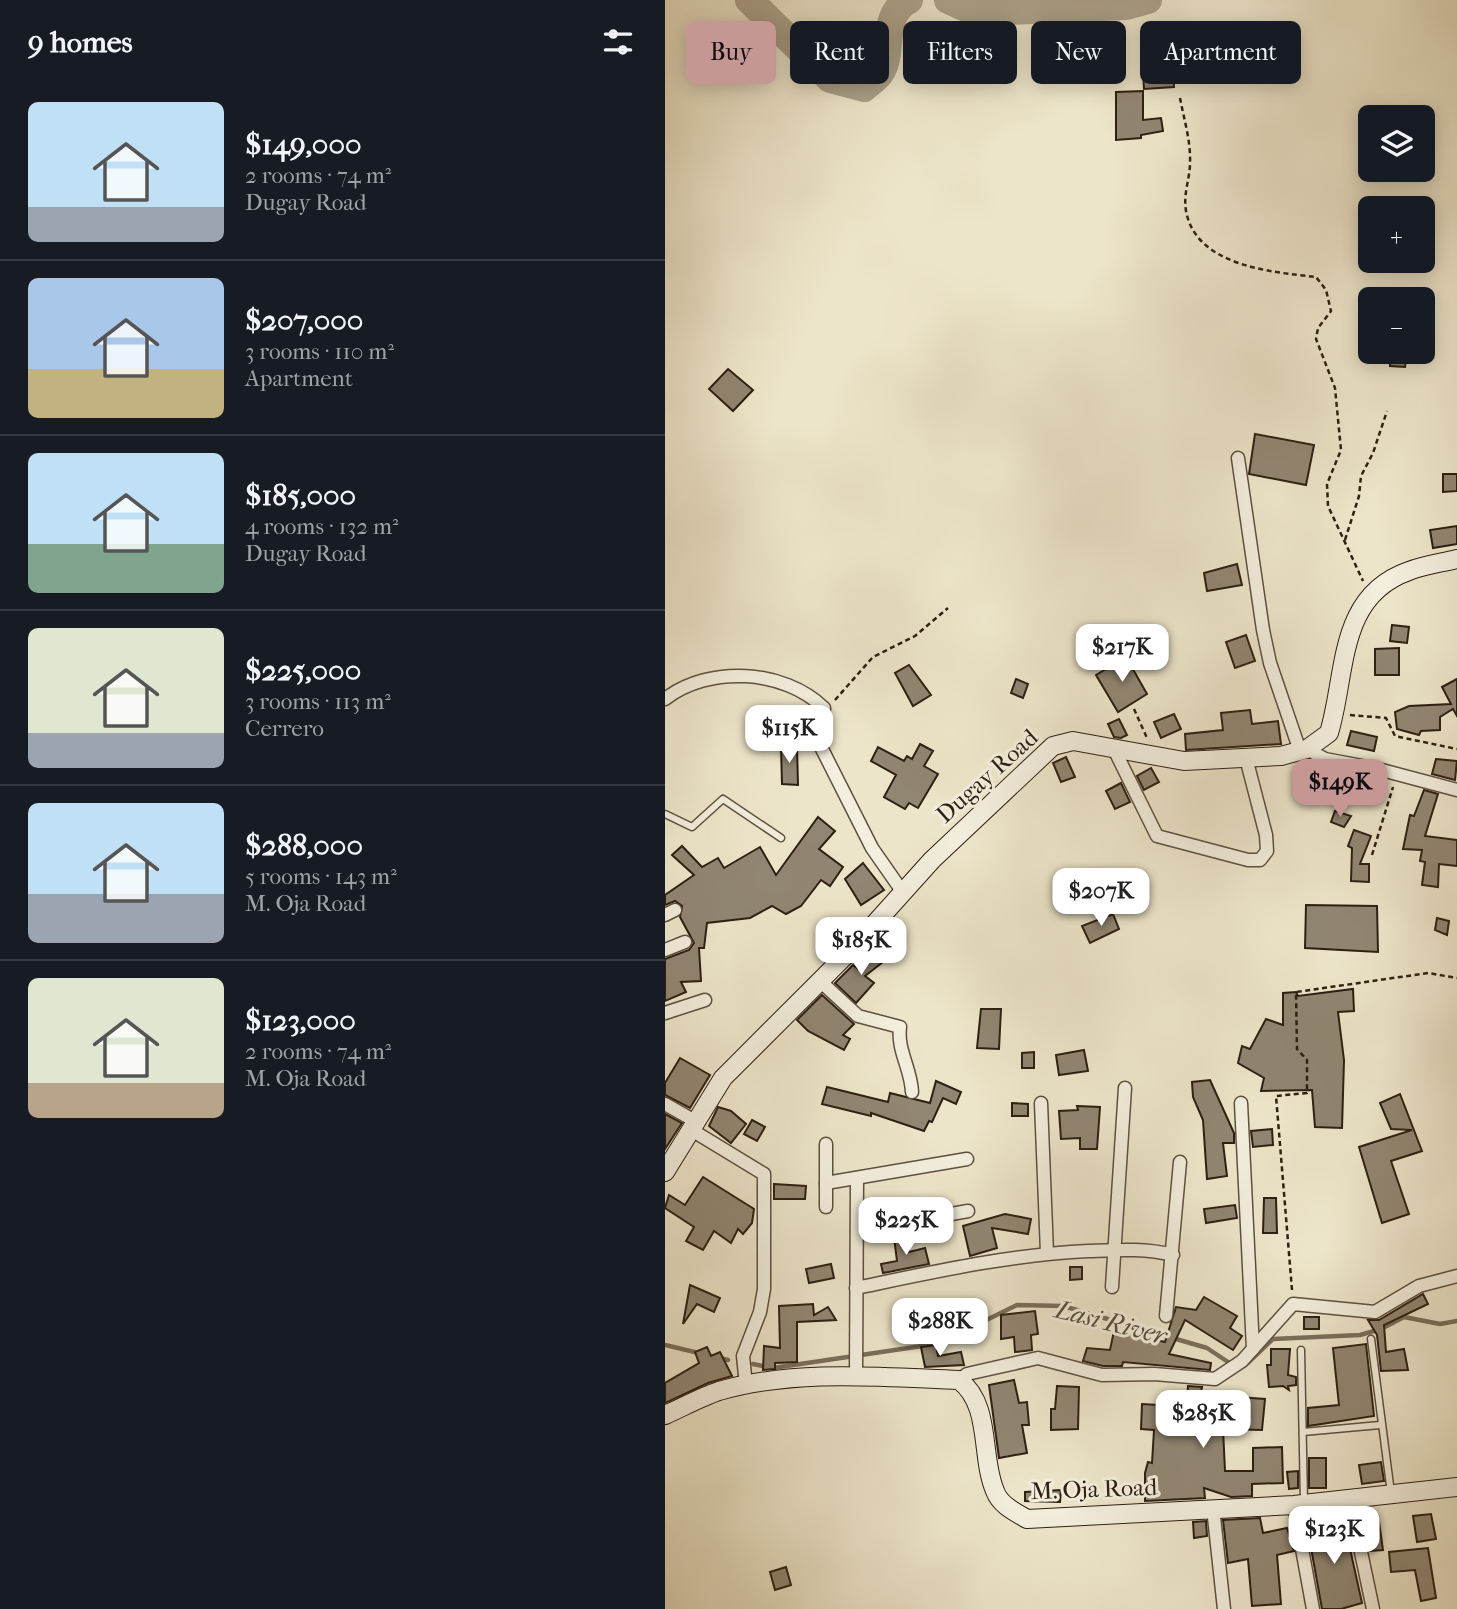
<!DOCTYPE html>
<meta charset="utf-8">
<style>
:root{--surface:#171b24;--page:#242831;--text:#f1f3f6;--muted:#9ea1a6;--line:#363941;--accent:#c59692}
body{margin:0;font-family:"IM FELL French Canon",serif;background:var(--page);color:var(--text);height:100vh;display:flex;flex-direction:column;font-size:26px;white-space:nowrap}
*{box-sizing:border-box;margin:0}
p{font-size:23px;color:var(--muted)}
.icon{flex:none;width:38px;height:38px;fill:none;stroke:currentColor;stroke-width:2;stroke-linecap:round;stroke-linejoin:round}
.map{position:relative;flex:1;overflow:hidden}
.panel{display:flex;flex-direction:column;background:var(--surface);width:665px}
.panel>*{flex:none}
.top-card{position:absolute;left:21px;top:21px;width:665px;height:63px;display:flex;gap:14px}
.tools{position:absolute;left:693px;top:105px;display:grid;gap:14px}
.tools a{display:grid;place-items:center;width:77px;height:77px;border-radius:10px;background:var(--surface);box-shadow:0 4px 18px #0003;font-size:35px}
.price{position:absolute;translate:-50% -60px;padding:0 16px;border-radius:14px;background:#fff;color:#222;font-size:23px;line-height:46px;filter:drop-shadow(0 2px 4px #0008)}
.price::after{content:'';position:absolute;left:50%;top:42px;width:21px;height:16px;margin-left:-10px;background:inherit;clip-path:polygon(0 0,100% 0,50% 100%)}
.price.current{background:var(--accent);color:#111}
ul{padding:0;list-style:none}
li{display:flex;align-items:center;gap:21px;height:175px;padding:0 28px}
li+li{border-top:2px solid var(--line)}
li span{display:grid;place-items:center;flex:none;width:196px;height:140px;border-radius:10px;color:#555}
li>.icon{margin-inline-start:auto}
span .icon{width:84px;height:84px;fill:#fffc;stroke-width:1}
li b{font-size:30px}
h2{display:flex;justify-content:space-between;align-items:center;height:84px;padding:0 28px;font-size:30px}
.chip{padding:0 24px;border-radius:10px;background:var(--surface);box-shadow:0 4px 18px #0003;font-size:24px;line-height:63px}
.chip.current{background:var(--accent);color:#111}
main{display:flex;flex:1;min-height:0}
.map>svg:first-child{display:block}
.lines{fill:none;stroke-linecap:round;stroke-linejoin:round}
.stream{stroke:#796e5b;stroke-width:4.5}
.river{stroke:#aca28b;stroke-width:28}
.building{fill:#918672;stroke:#2d1f12;stroke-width:2}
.lane-casing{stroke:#5d5040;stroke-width:9}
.street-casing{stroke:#5d5040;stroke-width:15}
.secondary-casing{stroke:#2d1f12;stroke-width:20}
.path{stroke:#2d1f12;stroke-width:2.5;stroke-dasharray:5 3.5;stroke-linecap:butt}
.lane{stroke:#f3eedd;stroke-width:6}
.street{stroke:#f3eedd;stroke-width:12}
.secondary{stroke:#f3eedd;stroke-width:18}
.labels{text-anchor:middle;stroke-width:6;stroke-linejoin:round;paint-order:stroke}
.street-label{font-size:24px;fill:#2d1f12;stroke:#f3eedd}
.water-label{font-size:26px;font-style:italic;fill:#594d3c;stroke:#f3eedd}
</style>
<main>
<section class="panel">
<h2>9 homes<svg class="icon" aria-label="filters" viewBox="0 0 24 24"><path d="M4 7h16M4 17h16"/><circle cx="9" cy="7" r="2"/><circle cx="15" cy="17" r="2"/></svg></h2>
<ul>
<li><span style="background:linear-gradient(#bfe0f5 75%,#9aa5b1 0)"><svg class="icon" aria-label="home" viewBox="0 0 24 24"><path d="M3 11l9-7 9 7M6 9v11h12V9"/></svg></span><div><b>$149,000</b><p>2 rooms · 74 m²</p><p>Dugay Road</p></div></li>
<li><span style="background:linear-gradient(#a9c7e8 65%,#c2b280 0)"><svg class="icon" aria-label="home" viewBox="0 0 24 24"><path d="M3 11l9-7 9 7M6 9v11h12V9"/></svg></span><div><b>$207,000</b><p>3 rooms · 110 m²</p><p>Apartment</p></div></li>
<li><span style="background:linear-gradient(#bfe0f5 65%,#7fa58c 0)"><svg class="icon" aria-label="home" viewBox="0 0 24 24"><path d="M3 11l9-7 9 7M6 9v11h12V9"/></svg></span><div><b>$185,000</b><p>4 rooms · 132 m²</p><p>Dugay Road</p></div></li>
<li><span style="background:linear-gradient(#dfe7d0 75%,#9aa5b1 0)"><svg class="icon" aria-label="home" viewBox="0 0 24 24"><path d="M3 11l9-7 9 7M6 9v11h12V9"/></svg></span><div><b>$225,000</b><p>3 rooms · 113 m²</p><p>Cerrero</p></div></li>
<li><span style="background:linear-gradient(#bfe0f5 65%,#9aa5b1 0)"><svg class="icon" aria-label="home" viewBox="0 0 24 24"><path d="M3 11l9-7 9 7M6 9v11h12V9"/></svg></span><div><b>$288,000</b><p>5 rooms · 143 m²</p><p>M. Oja Road</p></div></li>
<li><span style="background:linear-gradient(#dfe7d0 75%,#b9a48a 0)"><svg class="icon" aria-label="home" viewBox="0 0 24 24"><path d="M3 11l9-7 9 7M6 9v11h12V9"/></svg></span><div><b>$123,000</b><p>2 rooms · 74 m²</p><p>M. Oja Road</p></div></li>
</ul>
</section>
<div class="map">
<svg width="792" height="1609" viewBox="0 0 792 1609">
<rect width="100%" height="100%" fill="#ede5ca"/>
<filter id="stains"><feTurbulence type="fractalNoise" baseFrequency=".00286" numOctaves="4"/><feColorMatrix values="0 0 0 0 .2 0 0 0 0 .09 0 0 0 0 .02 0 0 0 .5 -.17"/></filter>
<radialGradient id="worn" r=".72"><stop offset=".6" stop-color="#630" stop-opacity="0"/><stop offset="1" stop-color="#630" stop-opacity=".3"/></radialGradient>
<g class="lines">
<g class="stream">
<path d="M 0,1345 L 63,1360"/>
<path d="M 583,1363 L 608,1339 L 695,1335 L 716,1329 L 739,1317 L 775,1324 L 792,1321"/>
<path d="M 88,1364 L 108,1368 L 257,1346 L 297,1332 L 352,1305 L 398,1306 L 542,1348 L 569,1366"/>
</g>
<g class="river">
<path d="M 84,0 L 165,79 L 199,88 C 204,83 213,78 216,72 C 229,52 215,15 244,0"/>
<path d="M 283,0 L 303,9 L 342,11 L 461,6 L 483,0"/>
</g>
</g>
<g class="building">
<path d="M 508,70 L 509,87 L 479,89 L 478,73 Z"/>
<path d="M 478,91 L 478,120 L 496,118 L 498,131 L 476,135 L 476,138 L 451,140 L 451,92 Z"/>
<path d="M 726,352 L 742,352 L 740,367 L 725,366 Z"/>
<path d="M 63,369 L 88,390 L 68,411 L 44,389 Z"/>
<path d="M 590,434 L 649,445 L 641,485 L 584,474 Z"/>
<path d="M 778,474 L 792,474 L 792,491 L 778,492 Z"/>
<path d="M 792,526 L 792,544 L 768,548 L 765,530 Z"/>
<path d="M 572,564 L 577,585 L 542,591 L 539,573 Z"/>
<path d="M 727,625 L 744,627 L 742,643 L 725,641 Z"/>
<path d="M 581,635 L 590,661 L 570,668 L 561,642 Z"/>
<path d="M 734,648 L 734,675 L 710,675 L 710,649 Z"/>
<path d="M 461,657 L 482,694 L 453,712 L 431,675 Z"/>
<path d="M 244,665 L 266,695 L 248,706 L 230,673 Z"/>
<path d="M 351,679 L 363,684 L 358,698 L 346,693 Z"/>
<path d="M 792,679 L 792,716 L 788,709 L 775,717 L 775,730 L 756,731 L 754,735 L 732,729 L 730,712 L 744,706 L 786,704 L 777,687 Z"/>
<path d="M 585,710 L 587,724 L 613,721 L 616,744 L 521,750 L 520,734 L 558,730 L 556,713 Z"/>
<path d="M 509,714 L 516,729 L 496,738 L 489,722 Z"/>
<path d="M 454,719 L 462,735 L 456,738 L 449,737 L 443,724 Z"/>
<path d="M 686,731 L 712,737 L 709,751 L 682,745 Z"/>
<path d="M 255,744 L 268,751 L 259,766 L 273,774 L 253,808 L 244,803 L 240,809 L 219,797 L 231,775 L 206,761 L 213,747 L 239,761 L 242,756 L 247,759 Z"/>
<path d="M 116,746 L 132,747 L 133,785 L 117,784 Z"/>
<path d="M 401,757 L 410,777 L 396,782 L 388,763 Z"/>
<path d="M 771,759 L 792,761 L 790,780 L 767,774 Z"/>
<path d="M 486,768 L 494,782 L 479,790 L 472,776 Z"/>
<path d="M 456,783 L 465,802 L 450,809 L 441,791 Z"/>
<path d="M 759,790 L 773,794 L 760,836 L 792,840 L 792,866 L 774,864 L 773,887 L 757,885 L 760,862 L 755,861 L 757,850 L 738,849 L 745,815 L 749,816 Z"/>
<path d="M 670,811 L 686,816 L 679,827 L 666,822 Z"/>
<path d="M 153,817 L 170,831 L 154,849 L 178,867 L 165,886 L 156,880 L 136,906 L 121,914 L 107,906 L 85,918 L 42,923 L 39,948 L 34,948 L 36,981 L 16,982 L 21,992 L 0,1001 L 0,959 L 24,950 L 29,943 L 15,917 L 17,906 L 10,901 L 0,905 L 0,895 L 29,875 L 7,855 L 17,846 L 37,867 L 53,858 L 59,868 L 95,847 L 111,875 Z"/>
<path d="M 689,830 L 706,836 L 695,864 L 704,864 L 704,882 L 686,881 L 687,848 L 683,846 Z"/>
<path d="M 198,863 L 219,890 L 196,905 L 180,879 Z"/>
<path d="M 641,905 L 712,906 L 713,952 L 640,948 Z"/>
<path d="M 448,914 L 454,929 L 425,943 L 417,926 Z"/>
<path d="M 772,918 L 784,921 L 782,935 L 770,930 Z"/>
<path d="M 214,947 L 223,958 L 200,976 L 209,983 L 191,1003 L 170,983 L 188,965 L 193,969 Z"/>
<path d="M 688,989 L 689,1011 L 673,1012 L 679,1060 L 677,1128 L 650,1127 L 647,1090 L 596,1091 L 599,1078 L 573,1063 L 577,1046 L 585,1049 L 601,1019 L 618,1025 L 618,993 L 631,992 L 633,996 Z"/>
<path d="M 157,995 L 189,1024 L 178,1035 L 185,1039 L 179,1050 L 143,1031 L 132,1020 Z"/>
<path d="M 316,1009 L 336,1009 L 334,1049 L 312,1048 Z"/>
<path d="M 419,1050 L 423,1071 L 394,1075 L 391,1055 Z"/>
<path d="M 369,1052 L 369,1068 L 357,1068 L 357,1053 Z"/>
<path d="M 15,1058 L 45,1075 L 25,1108 L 0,1095 L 0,1083 Z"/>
<path d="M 545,1080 L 569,1133 L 569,1143 L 558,1143 L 562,1176 L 542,1179 L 538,1120 L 528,1097 L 527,1082 Z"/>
<path d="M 271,1081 L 296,1092 L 291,1104 L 278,1098 L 267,1122 L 264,1121 L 259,1131 L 206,1113 L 206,1116 L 157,1104 L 162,1087 L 223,1102 L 225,1093 L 265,1103 Z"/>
<path d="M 735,1094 L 757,1151 L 726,1161 L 744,1214 L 717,1223 L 694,1147 L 747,1130 L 726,1129 L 715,1103 Z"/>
<path d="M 347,1103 L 363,1104 L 363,1116 L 347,1116 Z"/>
<path d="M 412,1106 L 435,1107 L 432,1149 L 415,1149 L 415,1138 L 396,1139 L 394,1111 L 413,1110 Z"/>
<path d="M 53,1107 L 66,1111 L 81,1124 L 66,1143 L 44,1126 Z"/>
<path d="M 0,1114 L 17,1123 L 0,1149 Z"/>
<path d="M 87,1120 L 100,1127 L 92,1141 L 79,1134 Z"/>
<path d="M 607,1129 L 608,1145 L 588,1147 L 586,1131 Z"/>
<path d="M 38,1177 L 89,1209 L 87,1223 L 78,1234 L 73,1229 L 66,1243 L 49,1231 L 38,1250 L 21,1241 L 29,1227 L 0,1208 L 4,1195 L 20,1205 Z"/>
<path d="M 109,1184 L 141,1186 L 140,1199 L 109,1199 Z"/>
<path d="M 599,1198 L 611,1198 L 612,1233 L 598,1233 Z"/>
<path d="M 570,1205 L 572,1218 L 541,1223 L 539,1209 Z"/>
<path d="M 340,1214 L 366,1219 L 363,1234 L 327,1228 L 332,1248 L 305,1256 L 298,1226 Z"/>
<path d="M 242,1235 L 244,1252 L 260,1248 L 264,1264 L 218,1273 L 216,1264 L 232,1261 L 229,1237 Z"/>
<path d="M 166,1264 L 169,1278 L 144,1283 L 141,1269 Z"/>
<path d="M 405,1267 L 417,1267 L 417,1279 L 405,1280 Z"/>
<path d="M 25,1285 L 55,1298 L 49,1312 L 32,1304 L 18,1324 Z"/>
<path d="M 758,1294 L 763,1304 L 719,1325 L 721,1352 L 739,1349 L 743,1370 L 716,1371 L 712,1335 L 703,1320 L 714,1320 Z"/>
<path d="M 539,1297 L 572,1316 L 565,1328 L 577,1336 L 568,1350 L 520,1320 L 504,1354 L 546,1363 L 545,1370 L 458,1362 L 457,1366 L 438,1366 L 418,1361 L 422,1348 L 445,1350 L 449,1331 L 500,1342 L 511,1307 L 531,1310 Z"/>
<path d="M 148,1304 L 149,1315 L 163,1307 L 171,1320 L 132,1322 L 132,1362 L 110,1363 L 110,1369 L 98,1370 L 99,1346 L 115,1348 L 114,1306 Z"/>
<path d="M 370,1311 L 373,1334 L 366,1335 L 367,1350 L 350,1352 L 349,1337 L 336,1339 L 336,1315 Z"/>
<rect x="639" y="1317" width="15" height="12"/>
<path d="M 701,1344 L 709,1416 L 643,1426 L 643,1408 L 674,1405 L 668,1348 Z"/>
<path d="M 271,1345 L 273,1356 L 296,1352 L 299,1365 L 260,1367 L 256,1347 Z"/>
<path d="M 42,1347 L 46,1356 L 55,1352 L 67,1376 L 43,1383 L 0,1403 L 0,1383 L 34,1363 L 30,1352 Z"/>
<path d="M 606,1349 L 625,1349 L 623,1375 L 631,1377 L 631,1385 L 623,1386 L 624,1390 L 618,1386 L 604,1387 L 602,1365 L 606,1365 Z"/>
<path d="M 349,1380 L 354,1403 L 362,1402 L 364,1425 L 357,1425 L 362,1453 L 334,1458 L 324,1385 Z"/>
<path d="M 392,1386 L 414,1387 L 413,1429 L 386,1430 L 386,1409 L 390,1409 Z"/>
<path d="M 523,1386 L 537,1387 L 536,1392 L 545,1392 L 544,1418 L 568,1418 L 573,1397 L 600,1399 L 597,1430 L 558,1429 L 560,1471 L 588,1471 L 588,1448 L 617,1447 L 618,1483 L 587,1484 L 587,1496 L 566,1497 L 539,1488 L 540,1498 L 480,1501 L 480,1473 L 483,1462 L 487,1463 L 489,1430 L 476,1429 L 477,1404 L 511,1406 L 511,1399 L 522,1398 Z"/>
<rect x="644" y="1458" width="17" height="30"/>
<path d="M 716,1462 L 719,1481 L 697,1484 L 694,1465 Z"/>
<path d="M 633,1471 L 633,1488 L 624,1489 L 622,1472 Z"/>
<path d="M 396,1490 L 395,1502 L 360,1501 L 360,1492 Z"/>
<path d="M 766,1514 L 771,1539 L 752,1542 L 748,1516 Z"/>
<path d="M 713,1515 L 718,1550 L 705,1551 L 698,1517 Z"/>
<path d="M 678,1517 L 697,1603 L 676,1609 L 657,1609 L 643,1531 L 659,1527 L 658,1521 Z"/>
<path d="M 595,1518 L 598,1533 L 622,1528 L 629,1551 L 612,1555 L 616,1604 L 587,1606 L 583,1559 L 563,1563 L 558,1520 Z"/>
<path d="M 541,1521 L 542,1536 L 529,1538 L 528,1522 Z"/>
<path d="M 763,1548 L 771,1598 L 756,1601 L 750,1570 L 726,1572 L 724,1552 Z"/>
<path d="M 121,1567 L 126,1585 L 110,1590 L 105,1572 Z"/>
</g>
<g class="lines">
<g class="lane-casing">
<g id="lane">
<path d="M 0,814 L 27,827 L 58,799 L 116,838"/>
<path d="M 706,1339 L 726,1493"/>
<path d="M 636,1350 L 639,1502"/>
<path d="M 638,1432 L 715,1425"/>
</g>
</g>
<g class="street-casing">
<g id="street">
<path d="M 573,458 L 598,630 L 605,663 L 635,751"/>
<path d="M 0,699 C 44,665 119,669 159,708 L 156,747 L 207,848 L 237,891"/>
<path d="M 448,747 L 492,836 L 583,860 L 595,860 L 602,851 L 601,835 L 581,758"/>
<path d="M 642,749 L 660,759 L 713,769 L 792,790"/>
<path d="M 0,915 L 10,910"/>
<path d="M 0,950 L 20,942"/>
<path d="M 155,981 L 193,1016 L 235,1027 C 232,1051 246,1068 247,1092"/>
<path d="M 0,1013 L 40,1000"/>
<path d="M 376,1103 L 382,1253"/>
<path d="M 576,1103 L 588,1349"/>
<path d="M 0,1104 L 30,1121"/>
<path d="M 25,1129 L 99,1174 L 99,1289 L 95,1312 L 78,1356 L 81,1385"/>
<path d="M 161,1144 L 161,1207"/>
<path d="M 161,1183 L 302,1159"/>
<path d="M 192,1231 L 303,1211"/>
<path d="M 447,1287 L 460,1088"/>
<path d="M 191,1288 C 268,1272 343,1255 423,1251 C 452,1250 479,1248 508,1255"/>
<path d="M 501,1316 L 515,1162"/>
<path d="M 191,1377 L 192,1178"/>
<path d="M 294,1380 L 302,1374 L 373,1358 L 437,1375 L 489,1374 L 550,1379 L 577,1361 L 628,1304 L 710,1312 L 754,1286 L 792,1276"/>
<path d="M 685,1500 L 708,1609"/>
<path d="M 629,1505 L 648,1609"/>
<path d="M 548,1508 L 559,1609"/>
</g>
</g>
<g class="secondary-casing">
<g id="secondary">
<path d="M 0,1172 L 58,1078 L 187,949 L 267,860 L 388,746 L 408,741 L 519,761 L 616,756 L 642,749 L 664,733 C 682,673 672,596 744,571 C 759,565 776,563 792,559"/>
<path d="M 0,1415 C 18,1407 36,1397 54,1391 C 131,1369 215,1377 294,1380 C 327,1405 315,1456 330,1491 C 335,1505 350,1512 362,1519 L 629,1505 L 792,1487"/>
</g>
</g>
<g class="path">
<path d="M 515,98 C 519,119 526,142 525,163 C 525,179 518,193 521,211 C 531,266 606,272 651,277 L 661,290 L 666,311 L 653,328 L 651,339 L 670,388 L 676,450 L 662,484 L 663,506 L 698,581"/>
<path d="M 680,540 L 694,496 L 696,476 L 708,453 L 722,411"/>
<path d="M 170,700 L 208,657 L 250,636 L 283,608"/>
<path d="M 469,709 L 482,738"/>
<path d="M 685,715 L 721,718 L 730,736 L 792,749"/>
<path d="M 707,855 L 728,787"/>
<path d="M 627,1290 L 611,1096 L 642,1093 L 642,1060 L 632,1049 L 631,992 L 763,973 L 792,978"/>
</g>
<use href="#lane" class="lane"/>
<use href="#street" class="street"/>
<use href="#secondary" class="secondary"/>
</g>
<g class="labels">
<g class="street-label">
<text transform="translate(322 776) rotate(-42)" y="8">Dugay Road</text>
<text transform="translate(429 1489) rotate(-2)" y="8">M. Oja Road</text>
</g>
<g class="water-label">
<text transform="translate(446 1322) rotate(14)" y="9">Lasi River</text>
</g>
</g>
<rect width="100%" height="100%" filter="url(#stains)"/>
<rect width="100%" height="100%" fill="url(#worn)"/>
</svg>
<div class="tools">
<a><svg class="icon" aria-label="layers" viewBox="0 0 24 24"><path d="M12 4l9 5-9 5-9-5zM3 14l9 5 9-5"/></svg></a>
<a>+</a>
<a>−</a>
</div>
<b class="price" style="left:457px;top:684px">$217K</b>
<b class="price" style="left:124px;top:765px">$115K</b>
<b class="price current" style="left:675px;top:819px">$149K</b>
<b class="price" style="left:436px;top:928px">$207K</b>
<b class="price" style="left:196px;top:977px">$185K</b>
<b class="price" style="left:241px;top:1257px">$225K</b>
<b class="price" style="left:275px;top:1358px">$288K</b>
<b class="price" style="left:538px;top:1450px">$285K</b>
<b class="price" style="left:669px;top:1566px">$123K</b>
<div class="top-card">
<a class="chip current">Buy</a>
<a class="chip">Rent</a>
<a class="chip">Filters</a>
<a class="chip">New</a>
<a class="chip">Apartment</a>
</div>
</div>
</main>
